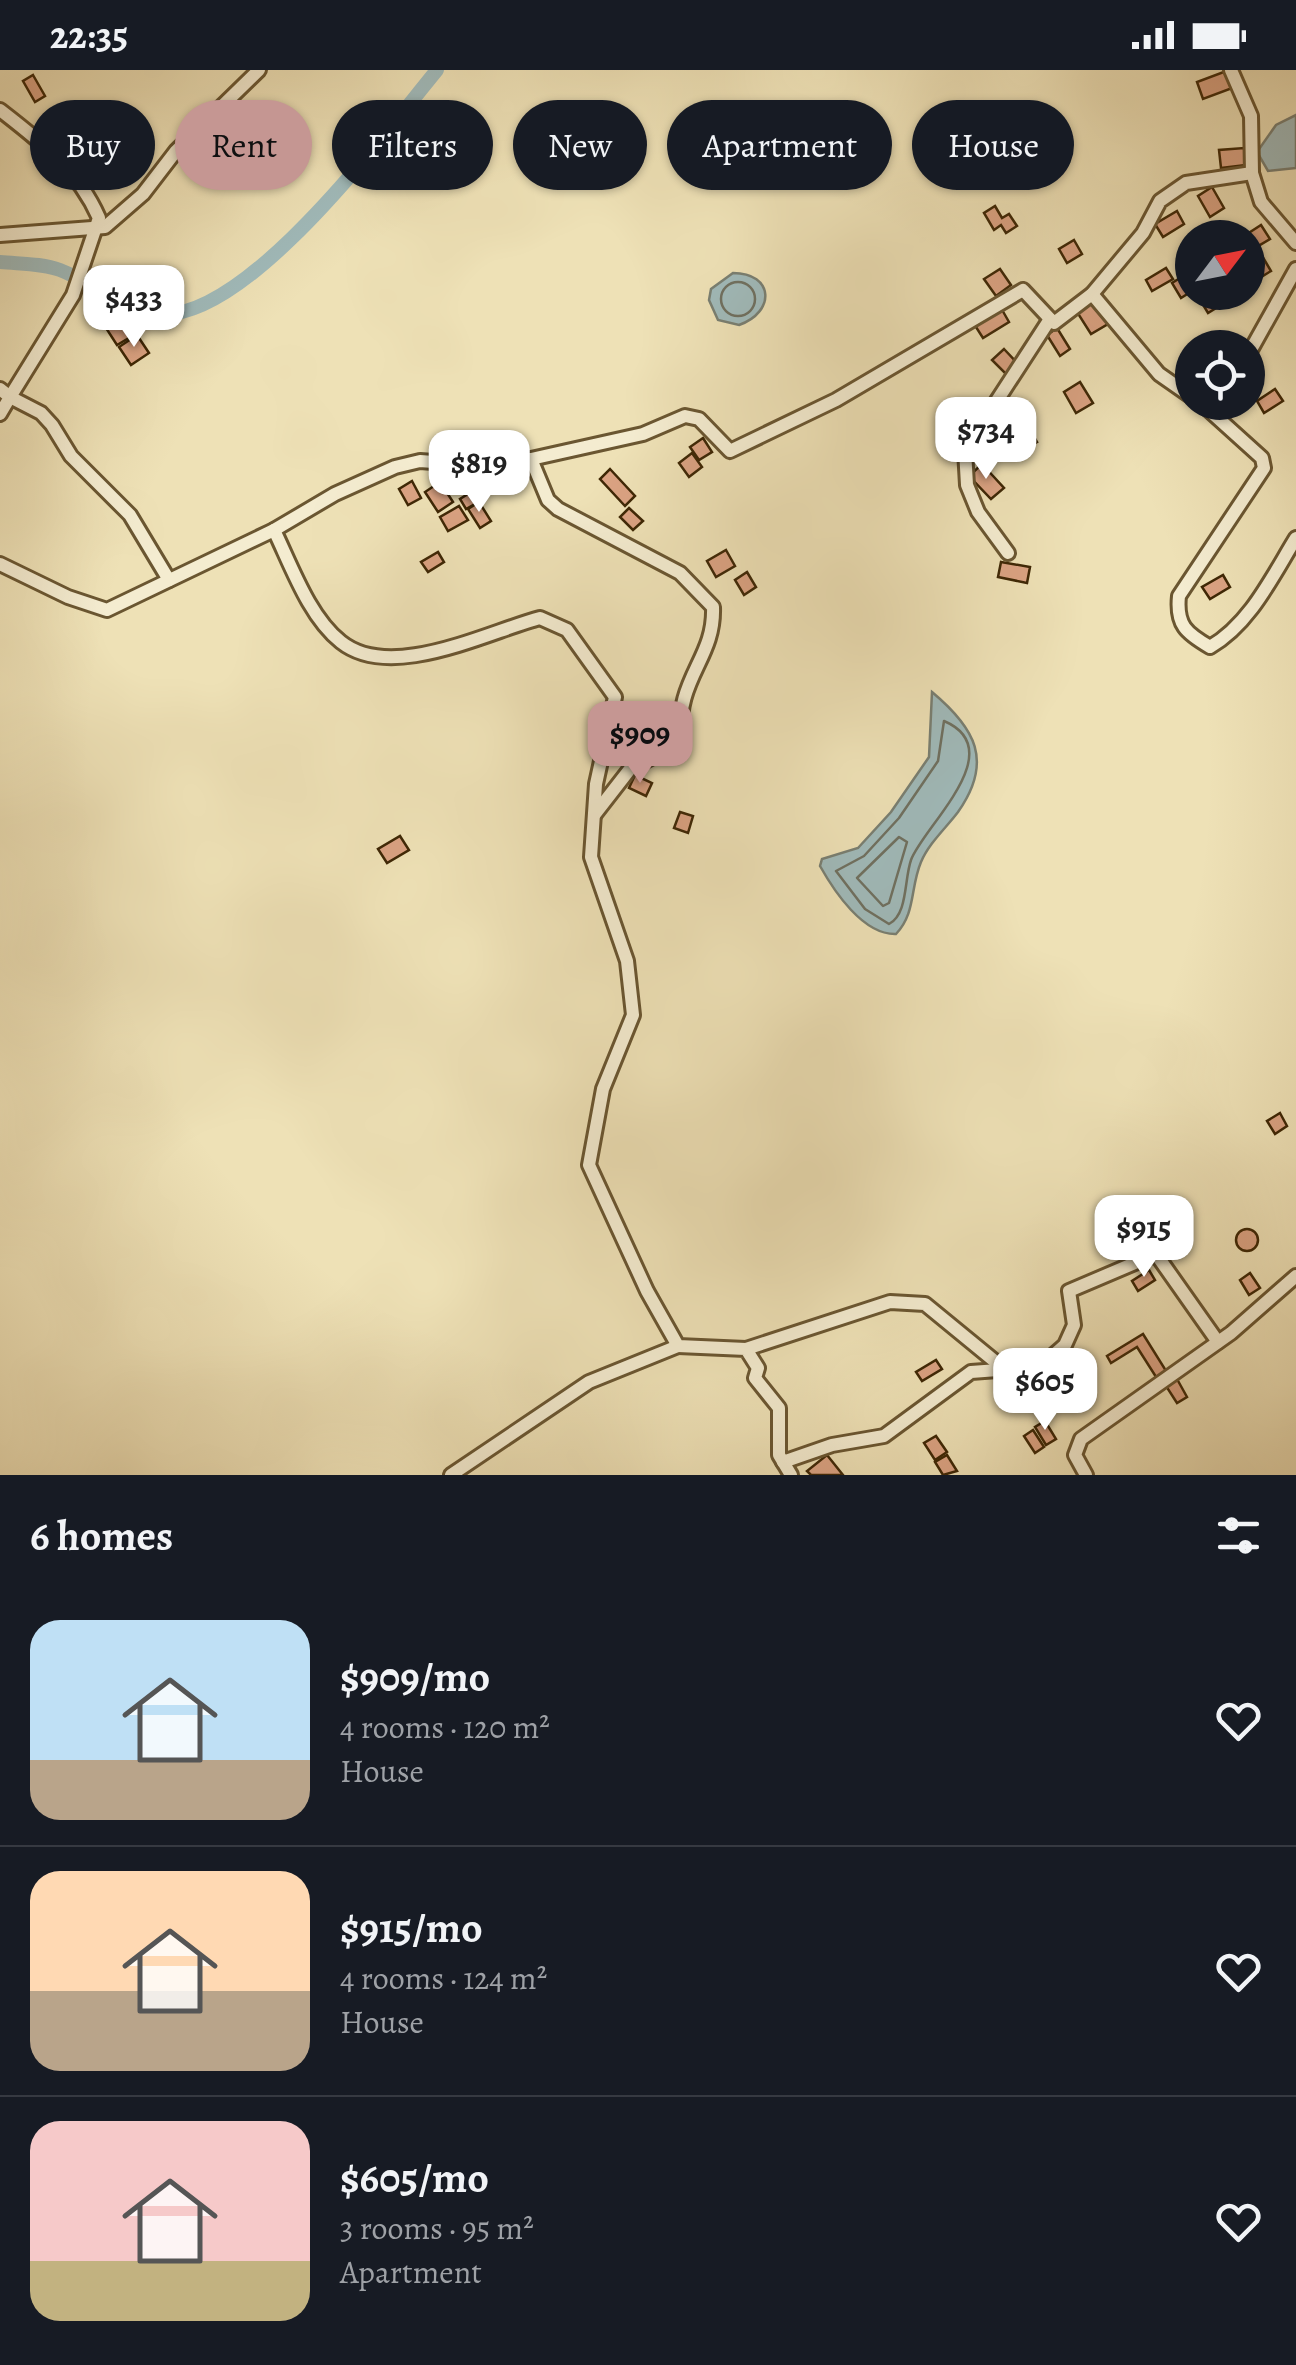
<!DOCTYPE html>
<meta charset="utf-8">
<style>
:root{--surface:#171b24;--page:#242831;--text:#f1f3f6;--muted:#9ea1a6;--line:#363941;--accent:#c59692}
body{margin:0;font-family:Alegreya,serif;background:var(--page);color:var(--text);height:100vh;display:flex;flex-direction:column;font-size:38px;white-space:nowrap}
*{box-sizing:border-box;margin:0}
p{font-size:32px;color:var(--muted)}
.icon{flex:none;width:55px;height:55px;fill:none;stroke:currentColor;stroke-width:2;stroke-linecap:round;stroke-linejoin:round}
.map{position:relative;height:1405px;overflow:hidden}
.details{display:flex;flex-direction:column;background:var(--surface);flex:1}
.details>*{flex:none}
.banner{position:absolute;left:30px;top:30px;width:1238px;height:90px;display:flex;gap:20px}
.needle{width:65px;rotate:58deg}
.fabs{position:absolute;left:1175px;top:150px;display:grid;gap:20px}
.fabs a{display:grid;place-items:center;width:90px;height:90px;border-radius:50%;background:var(--surface);box-shadow:0 2px 8px #0004;font-size:50px}
.price{position:absolute;translate:-50% -85px;padding:0 22px;border-radius:20px;background:#fff;color:#222;font-size:32px;line-height:65px;filter:drop-shadow(0 2px 5px #0008)}
.price::after{content:'';position:absolute;left:50%;top:60px;width:30px;height:22px;margin-left:-15px;background:inherit;clip-path:polygon(0 0,100% 0,50% 100%)}
.price.selected{background:var(--accent);color:#111}
ul{padding:0;list-style:none}
li{display:flex;align-items:center;gap:30px;height:250px;padding:0 30px}
li+li{border-top:2px solid var(--line)}
li span{display:grid;place-items:center;flex:none;width:280px;height:200px;border-radius:30px;color:#555}
li>.icon{margin-inline-start:auto}
span .icon{width:120px;height:120px;fill:#fffc;stroke-width:1}
li b{font-size:42px}
h2{display:flex;justify-content:space-between;align-items:center;height:120px;padding:0 30px;font-size:42px}
.tag{padding:0 35px;border-radius:45px;background:var(--surface);box-shadow:0 2px 8px #0004;font-size:35px;line-height:90px}
.tag.selected{background:var(--accent);color:#111}
.status{display:flex;justify-content:space-between;align-items:center;height:70px;padding:0 50px;background:var(--surface);direction:ltr}
.status svg{height:28px;fill:currentColor}
.map>svg:first-child{display:block}
.water{fill:#a0baba;stroke:#797f72;stroke-width:2.5}
.lines{fill:none;stroke-linecap:round;stroke-linejoin:round}
.shore{stroke:#6f7060;stroke-width:2.5}
.canal{stroke:#a0baba;stroke-width:14}
.building{fill:#dba383;stroke:#3e2705;stroke-width:2.5}
.minor-casing{stroke:#6a5631;stroke-width:18}
.minor{stroke:#f4ecd0;stroke-width:12}
</style>
<div class="status"><b>22:35</b><svg viewBox="0 0 49 12"><path d="M0 12V9h3v3zM5 12V6h3v6zM10 12V3h3v9zM15 12V0h3v12zM26 1h20v11H26zM47 4h2v5h-2z"/></svg></div>
<div class="map">
<svg width="1296" height="1405" viewBox="0 0 1296 1405">
<rect width="100%" height="100%" fill="#eee1b6"/>
<filter id="stains"><feTurbulence type="fractalNoise" baseFrequency=".002" numOctaves="4"/><feColorMatrix values="0 0 0 0 .2 0 0 0 0 .09 0 0 0 0 .02 0 0 0 .5 -.17"/></filter>
<radialGradient id="worn" r=".72"><stop offset=".6" stop-color="#630" stop-opacity="0"/><stop offset="1" stop-color="#630" stop-opacity=".3"/></radialGradient>
<g class="water">
<path d="M 1296,45 L 1296,98 L 1268,101 L 1257,82 L 1276,55 Z"/>
<path d="M 733,203 C 774,203 776,242 739,255 L 718,250 L 709,230 L 711,219 Z"/>
<path d="M 932,622 C 975,658 994,691 958,742 C 946,758 929,773 921,792 C 910,818 916,843 896,864 C 863,865 834,821 820,796 L 822,789 L 858,778 L 891,742 L 929,687 Z"/>
</g>
<g class="lines">
<g class="shore">
<circle cx="738" cy="229" r="17"/>
<path d="M 944,651 C 1012,680 923,757 911,790 C 904,810 908,844 889,854 L 865,839 L 836,801 L 864,786 L 899,748 L 938,691 Z"/>
<path d="M 899,767 L 907,772 L 889,833 L 883,836 L 857,808 Z"/>
</g>
<path class="canal" d="M 0,192 C 20,194 41,193 60,200 C 94,213 119,239 157,244 C 245,254 384,64 437,0"/>
</g>
<g class="building">
<path d="M 1229,0 L 1235,17 L 1203,29 L 1197,12 Z"/>
<path d="M 33,5 L 45,26 L 35,32 L 23,11 Z"/>
<path d="M 1244,78 L 1246,95 L 1221,98 L 1219,80 Z"/>
<path d="M 861,83 L 871,98 L 860,105 L 851,89 Z"/>
<path d="M 1212,117 L 1224,138 L 1210,147 L 1198,126 Z"/>
<path d="M 995,136 L 1002,148 L 1009,144 L 1017,156 L 1006,163 L 1001,155 L 994,160 L 984,143 Z"/>
<path d="M 1177,141 L 1184,154 L 1163,167 L 1155,154 Z"/>
<path d="M 1261,155 L 1270,169 L 1248,182 L 1248,168 L 1241,168 Z"/>
<path d="M 1074,170 L 1082,184 L 1067,193 L 1059,179 Z"/>
<path d="M 1261,184 L 1271,201 L 1258,209 L 1248,192 Z"/>
<path d="M 1166,198 L 1173,209 L 1152,221 L 1146,210 Z"/>
<path d="M 1000,199 L 1011,215 L 996,226 L 984,209 Z"/>
<path d="M 1185,205 L 1192,221 L 1181,228 L 1172,213 Z"/>
<path d="M 1208,222 L 1217,222 L 1224,233 L 1208,243 L 1199,228 Z"/>
<path d="M 1095,231 L 1108,254 L 1091,264 L 1077,242 Z"/>
<path d="M 1001,238 L 1009,252 L 983,268 L 974,254 Z"/>
<path d="M 134,242 L 144,259 L 117,275 L 106,258 Z"/>
<path d="M 1057,258 L 1070,279 L 1060,286 L 1047,265 Z"/>
<path d="M 137,265 L 149,283 L 131,295 L 119,277 Z"/>
<path d="M 1004,279 L 1019,295 L 1008,306 L 992,290 Z"/>
<path d="M 1080,312 L 1093,333 L 1076,343 L 1064,322 Z"/>
<path d="M 1275,319 L 1283,331 L 1264,343 L 1257,331 Z"/>
<path d="M 1030,360 L 1037,372 L 1023,380 L 1020,375 L 1016,378 L 1012,371 Z"/>
<path d="M 703,368 L 712,382 L 699,390 L 690,377 Z"/>
<path d="M 692,383 L 702,397 L 689,407 L 679,393 Z"/>
<path d="M 982,394 L 1004,418 L 991,429 L 969,406 Z"/>
<path d="M 610,399 L 635,426 L 625,436 L 600,409 Z"/>
<path d="M 412,411 L 421,428 L 408,435 L 399,419 Z"/>
<path d="M 440,412 L 453,432 L 438,442 L 425,422 Z"/>
<path d="M 476,419 L 482,430 L 466,439 L 460,429 Z"/>
<path d="M 479,432 L 491,451 L 480,458 L 468,439 Z"/>
<path d="M 459,436 L 468,450 L 448,461 L 440,447 Z"/>
<path d="M 629,438 L 643,451 L 633,460 L 620,447 Z"/>
<path d="M 726,480 L 735,496 L 716,507 L 707,491 Z"/>
<path d="M 438,482 L 444,492 L 428,502 L 421,492 Z"/>
<path d="M 1001,492 L 1030,497 L 1027,513 L 998,507 Z"/>
<path d="M 747,502 L 756,517 L 744,525 L 735,510 Z"/>
<path d="M 1223,505 L 1230,517 L 1210,529 L 1202,517 Z"/>
<path d="M 635,705 L 652,713 L 646,726 L 629,718 Z"/>
<path d="M 680,742 L 693,746 L 688,763 L 674,758 Z"/>
<path d="M 400,766 L 409,780 L 387,793 L 378,779 Z"/>
<path d="M 1280,1043 L 1287,1056 L 1275,1064 L 1267,1051 Z"/>
<circle cx="1247" cy="1170" r="11"/>
<path d="M 1149,1200 L 1155,1210 L 1138,1221 L 1132,1211 Z"/>
<path d="M 1250,1203 L 1260,1218 L 1249,1225 L 1240,1210 Z"/>
<path d="M 1143,1264 L 1168,1304 L 1158,1310 L 1137,1277 L 1111,1293 L 1107,1286 Z"/>
<path d="M 936,1290 L 942,1299 L 922,1311 L 916,1302 Z"/>
<path d="M 1177,1309 L 1187,1327 L 1177,1333 L 1166,1316 Z"/>
<path d="M 1065,1316 L 1071,1325 L 1047,1339 L 1042,1330 Z"/>
<path d="M 1045,1351 L 1056,1369 L 1046,1375 L 1035,1357 Z"/>
<path d="M 1033,1360 L 1044,1377 L 1035,1383 L 1024,1366 Z"/>
<path d="M 936,1366 L 947,1382 L 935,1390 L 924,1373 Z"/>
<path d="M 827,1385 L 843,1405 L 811,1405 L 807,1401 Z"/>
<path d="M 947,1385 L 957,1401 L 943,1405 L 935,1392 Z"/>
</g>
<g class="lines">
<g class="minor-casing">
<g id="minor">
<path d="M 1231,0 L 1251,46 L 1252,103 L 1261,132 L 1296,173"/>
<path d="M 0,40 C 40,71 78,100 99,148 L 73,225 L 10,327 L 41,343 L 52,355 L 71,386 L 130,445 L 169,510"/>
<path d="M 0,165 L 105,157 L 143,124 L 176,81 L 259,0"/>
<path d="M 1092,224 L 1159,304 L 1192,327"/>
<path d="M 1248,285 L 1296,199"/>
<path d="M 0,319 L 10,327 L 0,344"/>
<path d="M 1200,332 L 1262,388 L 1264,398 L 1179,526 C 1176,555 1186,563 1210,577 C 1250,554 1272,507 1296,468"/>
<path d="M 531,389 L 548,430 L 558,439 L 680,503 L 713,537 C 715,590 675,607 681,672 L 630,699 L 595,744"/>
<path d="M 1008,483 L 978,442 L 967,415 L 965,380 L 1050,249"/>
<path d="M 0,494 L 68,527 L 107,540 L 274,460"/>
<path d="M 746,1279 L 890,1232 L 925,1234 L 1003,1298"/>
<path d="M 783,1392 L 832,1375 L 884,1366 L 971,1302 L 1040,1297 L 1065,1275 L 1074,1255 L 1069,1221 L 1156,1184 L 1218,1272"/>
<path d="M 451,1405 L 589,1312 L 678,1276"/>
<path d="M 791,1405 L 779,1385 L 779,1338 L 755,1308 L 758,1298 L 746,1279 L 678,1276 L 647,1221 L 589,1095 L 603,1019 L 633,945 L 627,891 L 591,787 L 596,714 L 615,627 L 567,560 L 540,548 C 487,562 391,612 341,572 C 309,547 291,495 274,460 L 335,424 L 395,397 L 420,391 L 473,395 L 531,389 L 643,364 L 685,346 L 699,349 L 730,381 L 836,330 L 1023,220 L 1054,253 L 1092,224 L 1143,163 L 1160,131 L 1186,113 L 1252,103"/>
<path d="M 1086,1405 L 1075,1385 L 1081,1369 L 1231,1263 L 1296,1206"/>
</g>
</g>
<use href="#minor" class="minor"/>
</g>
<rect width="100%" height="100%" filter="url(#stains)"/>
<rect width="100%" height="100%" fill="url(#worn)"/>
</svg>
<div class="fabs">
<a><svg class="needle" viewBox="-14 -14 28 28"><path d="M0-13l5 13h-10z" fill="#e53935"/><path d="M0 13l5-13h-10z" fill="#9ea1a6"/></svg></a>
<a><svg class="icon" aria-label="locate" viewBox="0 0 24 24"><circle cx="12" cy="12" r="6"/><path d="M12 2v4M12 18v4M2 12h4M18 12h4"/></svg></a>
</div>
<b class="price" style="left:134px;top:280px">$433</b>
<b class="price" style="left:986px;top:412px">$734</b>
<b class="price" style="left:479px;top:445px">$819</b>
<b class="price selected" style="left:640px;top:716px">$909</b>
<b class="price" style="left:1144px;top:1210px">$915</b>
<b class="price" style="left:1045px;top:1363px">$605</b>
<div class="banner">
<a class="tag">Buy</a>
<a class="tag selected">Rent</a>
<a class="tag">Filters</a>
<a class="tag">New</a>
<a class="tag">Apartment</a>
<a class="tag">House</a>
</div>
</div>
<section class="details">
<h2>6 homes<svg class="icon" aria-label="filters" viewBox="0 0 24 24"><path d="M4 7h16M4 17h16"/><circle cx="9" cy="7" r="2"/><circle cx="15" cy="17" r="2"/></svg></h2>
<ul>
<li><span style="background:linear-gradient(#bfe0f5 70%,#b9a48a 0)"><svg class="icon" aria-label="home" viewBox="0 0 24 24"><path d="M3 11l9-7 9 7M6 9v11h12V9"/></svg></span><div><b>$909/mo</b><p>4 rooms · 120 m²</p><p>House</p></div><svg class="icon" aria-label="heart" viewBox="0 0 24 24"><path d="M12 20l-8-8c-3-5 5-10 8-4 3-6 11-1 8 4z"/></svg></li>
<li><span style="background:linear-gradient(#ffd9b3 60%,#b9a48a 0)"><svg class="icon" aria-label="home" viewBox="0 0 24 24"><path d="M3 11l9-7 9 7M6 9v11h12V9"/></svg></span><div><b>$915/mo</b><p>4 rooms · 124 m²</p><p>House</p></div><svg class="icon" aria-label="heart" viewBox="0 0 24 24"><path d="M12 20l-8-8c-3-5 5-10 8-4 3-6 11-1 8 4z"/></svg></li>
<li><span style="background:linear-gradient(#f6c9c9 70%,#c2b280 0)"><svg class="icon" aria-label="home" viewBox="0 0 24 24"><path d="M3 11l9-7 9 7M6 9v11h12V9"/></svg></span><div><b>$605/mo</b><p>3 rooms · 95 m²</p><p>Apartment</p></div><svg class="icon" aria-label="heart" viewBox="0 0 24 24"><path d="M12 20l-8-8c-3-5 5-10 8-4 3-6 11-1 8 4z"/></svg></li>
</ul>
</section>
